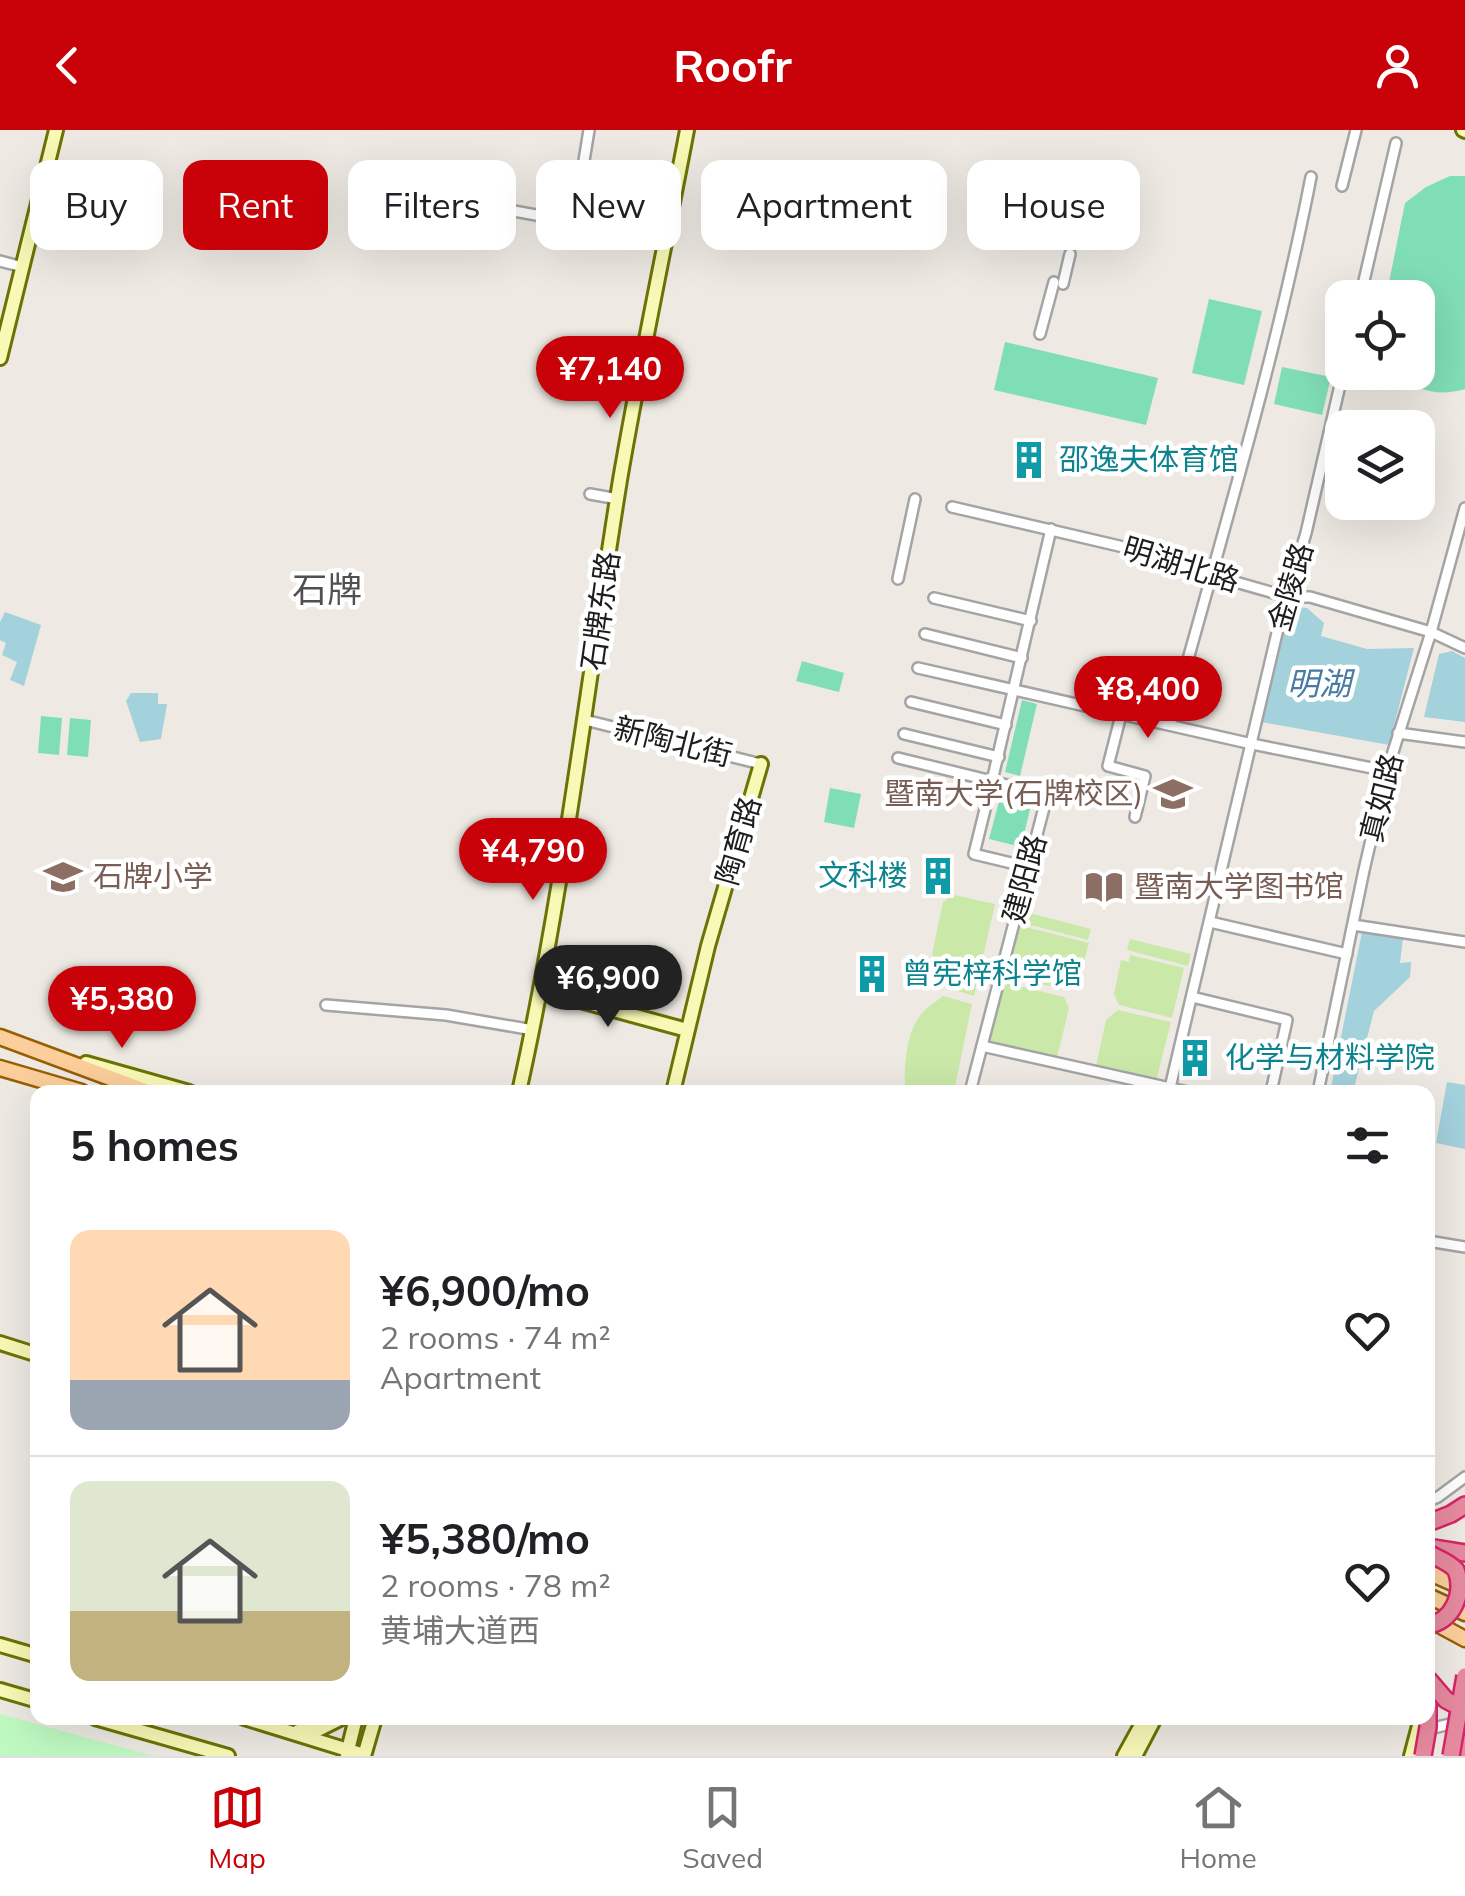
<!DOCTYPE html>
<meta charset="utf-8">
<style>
:root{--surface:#fff;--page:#f2f2f2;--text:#202124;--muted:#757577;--line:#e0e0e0;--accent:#c90108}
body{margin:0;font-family:Mulish,"Noto Sans SC",sans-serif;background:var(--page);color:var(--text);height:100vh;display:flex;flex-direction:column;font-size:38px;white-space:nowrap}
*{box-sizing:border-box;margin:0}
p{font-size:32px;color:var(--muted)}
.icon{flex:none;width:55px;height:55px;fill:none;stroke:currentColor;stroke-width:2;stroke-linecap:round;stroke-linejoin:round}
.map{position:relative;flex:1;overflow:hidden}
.panel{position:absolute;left:30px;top:955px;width:1405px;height:640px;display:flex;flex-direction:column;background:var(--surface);border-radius:20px;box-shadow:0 10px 40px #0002}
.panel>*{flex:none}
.top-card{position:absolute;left:30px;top:30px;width:1405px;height:90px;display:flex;gap:20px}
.buttons{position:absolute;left:1325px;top:150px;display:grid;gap:20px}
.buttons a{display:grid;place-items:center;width:110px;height:110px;border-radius:20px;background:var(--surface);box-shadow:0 10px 40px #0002;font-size:50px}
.price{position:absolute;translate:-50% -85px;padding:0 22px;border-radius:35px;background:var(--accent);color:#fff;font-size:32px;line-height:65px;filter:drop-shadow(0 2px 5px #0008)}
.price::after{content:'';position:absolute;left:50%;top:60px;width:30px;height:22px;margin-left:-15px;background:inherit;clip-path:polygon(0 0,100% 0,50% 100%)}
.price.active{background:#222;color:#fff}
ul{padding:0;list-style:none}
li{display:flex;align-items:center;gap:30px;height:250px;padding:0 40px}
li+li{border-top:2px solid var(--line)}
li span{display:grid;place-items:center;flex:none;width:280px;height:200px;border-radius:20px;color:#555}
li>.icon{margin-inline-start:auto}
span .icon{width:120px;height:120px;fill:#fffc;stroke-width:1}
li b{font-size:42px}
h2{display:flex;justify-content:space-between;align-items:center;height:120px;padding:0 40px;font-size:42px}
.tag{padding:0 35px;border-radius:20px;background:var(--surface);box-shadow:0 10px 40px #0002;font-size:35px;line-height:90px}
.tag.active{background:var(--accent);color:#fff}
header{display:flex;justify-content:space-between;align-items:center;height:130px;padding:0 40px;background:var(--accent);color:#fff;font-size:45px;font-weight:700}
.tab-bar{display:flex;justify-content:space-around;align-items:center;height:140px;border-top:2px solid var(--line);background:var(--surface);font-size:28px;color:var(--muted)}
.tab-bar a{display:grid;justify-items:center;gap:5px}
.tab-bar .active{color:var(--accent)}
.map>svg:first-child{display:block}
.grass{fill:#cae9a8}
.park{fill:#bff9c2}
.pitch{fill:#80deb6}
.water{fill:#a3d1dc}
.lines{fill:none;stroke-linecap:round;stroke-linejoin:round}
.street-casing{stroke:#a4a4a4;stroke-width:14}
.secondary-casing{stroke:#6b7305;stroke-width:18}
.primary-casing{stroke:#965f00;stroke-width:19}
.highway-casing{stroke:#d82469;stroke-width:20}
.street{stroke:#fff;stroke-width:9}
.secondary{stroke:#f8f9b6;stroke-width:12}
.primary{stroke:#fbce9b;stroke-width:14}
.highway{stroke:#e68a9f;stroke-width:15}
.highway-bridge-casing{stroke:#d82469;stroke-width:20;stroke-linecap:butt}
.highway-bridge{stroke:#e68a9f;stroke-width:15}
.labels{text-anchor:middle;stroke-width:9;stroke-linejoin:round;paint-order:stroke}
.culture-label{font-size:30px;fill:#0d838f;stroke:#fff;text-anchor:start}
.street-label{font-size:30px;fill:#1d1d1d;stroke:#fff}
.education-label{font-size:30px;fill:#785e54;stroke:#fff;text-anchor:start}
.water-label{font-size:32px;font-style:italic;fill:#477aa4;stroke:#fff}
.quarter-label{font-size:35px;fill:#505050;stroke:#fff}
</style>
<header><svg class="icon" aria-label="back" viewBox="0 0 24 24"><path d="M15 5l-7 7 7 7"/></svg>Roofr<svg class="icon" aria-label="person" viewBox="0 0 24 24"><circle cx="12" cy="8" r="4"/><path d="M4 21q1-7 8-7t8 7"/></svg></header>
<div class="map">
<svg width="1465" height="1626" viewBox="0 0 1465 1626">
<rect width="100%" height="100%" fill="#eeeae3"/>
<g class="grass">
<path d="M 954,765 L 995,774 L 974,866 L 945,857 L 932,824 L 943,772 Z"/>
<path d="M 1022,781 L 1091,799 L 1088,810 L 1019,792 Z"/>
<path d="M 1014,794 L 1089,813 L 1078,853 L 1072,855 L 1068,860 L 1000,845 Z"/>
<path d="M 1130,809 L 1191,824 L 1188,836 L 1127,820 Z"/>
<path d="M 1130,825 L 1184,838 L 1172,888 L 1119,875 L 1114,864 L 1121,830 L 1129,832 Z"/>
<path d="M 999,851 L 1064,867 L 1069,878 L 1056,932 L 982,916 Z"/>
<path d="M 943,866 L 972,874 L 954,962 L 919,962 L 905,959 C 904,935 906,899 924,881 C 929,876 937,871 943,866 Z"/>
<path d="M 1118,880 L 1171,892 L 1155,955 L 1095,941 L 1106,890 Z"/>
</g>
<path class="park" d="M 0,1584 L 154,1626 L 0,1626 Z"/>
<g class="pitch">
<path d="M 1450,46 L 1465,46 L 1465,259 C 1439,267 1417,261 1398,243 L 1418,242 L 1418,168 L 1386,167 L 1405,73 L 1426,57 Z"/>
<path d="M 1209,169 L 1262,181 L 1244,255 L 1192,243 Z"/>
<path d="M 1005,212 L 1158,248 L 1146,295 L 994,260 Z"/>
<path d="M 1282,237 L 1331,247 L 1322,285 L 1274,274 Z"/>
<path d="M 802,531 L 844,543 L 839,562 L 796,551 Z"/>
<path d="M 1022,570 L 1037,574 L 1020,646 L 1005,642 Z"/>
<path d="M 41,586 L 62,588 L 59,625 L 38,623 Z"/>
<path d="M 70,588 L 91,590 L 88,627 L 67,625 Z"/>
<path d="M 830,658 L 861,664 L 854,698 L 824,692 Z"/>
<path d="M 1001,664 L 1032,671 L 1021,717 L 989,709 Z"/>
</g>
<g class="water">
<path d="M 1297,477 L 1307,478 L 1324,493 L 1321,506 L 1367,519 L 1414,518 L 1389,615 L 1261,592 L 1287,482 Z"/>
<path d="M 5,482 L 41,495 L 24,556 L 10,550 L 17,532 L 2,525 L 6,513 L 0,510 L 0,492 Z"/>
<path d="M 1452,521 L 1465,528 L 1465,592 L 1424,587 L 1439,524 Z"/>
<path d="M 131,563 L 158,563 L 158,574 L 167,574 L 161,609 L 140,612 L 126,571 Z"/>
<path d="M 1362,802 L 1403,808 L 1400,833 L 1411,832 L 1410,847 L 1374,881 L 1353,962 L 1330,962 Z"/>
<path d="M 1447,952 L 1465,955 L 1465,1019 L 1436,1013 Z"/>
</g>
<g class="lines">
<g class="street-casing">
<g id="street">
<path d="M 1342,56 L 1356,0"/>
<path d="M 427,65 L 574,92 L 589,0"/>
<path d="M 0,131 L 23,137"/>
<path d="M 1063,154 L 1070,124"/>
<path d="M 1360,168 L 1396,13"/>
<path d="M 1040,204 L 1054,152"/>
<path d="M 590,364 L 618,369"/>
<path d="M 952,377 L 1132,419 L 1211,445 L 1288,467 L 1310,467 L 1431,502 L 1465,518"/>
<path d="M 898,449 L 915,369"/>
<path d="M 934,468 L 1031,491"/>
<path d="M 925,504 L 1022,528"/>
<path d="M 918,538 L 1252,614 L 1387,641"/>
<path d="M 911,572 L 1006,595"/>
<path d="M 1121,585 L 1108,636 L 1145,646 L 1135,687"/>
<path d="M 585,590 L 761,634"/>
<path d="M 1170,595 C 1219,414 1275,232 1311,47"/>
<path d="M 1398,603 L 1465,612"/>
<path d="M 904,604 L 999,627"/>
<path d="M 898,628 L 992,651 L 974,724 L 1028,737"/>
<path d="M 1210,792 L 1347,824"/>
<path d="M 1353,795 L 1465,812"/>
<path d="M 1192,867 L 1287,890 L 1271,962"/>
<path d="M 326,875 L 446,885 L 533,900"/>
<path d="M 982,916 L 1188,962"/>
<path d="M 970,962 L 1047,666 L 992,651 L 1051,399"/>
<path d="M 1169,962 L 1281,486 L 1306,403 L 1343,242"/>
<path d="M 1318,962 L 1364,740 L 1387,641 L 1431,502 L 1465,378"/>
<path d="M 1428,1111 L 1465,1117"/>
<path d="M 1428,1371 L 1438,1367 L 1465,1347"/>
<path d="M 1429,1599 L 1450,1594 L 1465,1595"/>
</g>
</g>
<g class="secondary-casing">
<g id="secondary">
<path d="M 1463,0 L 1465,1"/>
<path d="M 0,228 L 56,0"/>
<path d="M 540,860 L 687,900"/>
<path d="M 86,933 L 189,962"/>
<path d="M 519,962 C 564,760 587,554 620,350 C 640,233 665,116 687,0"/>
<path d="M 673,962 L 708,816 L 761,634"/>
<path d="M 0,1213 L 38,1225"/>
<path d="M 0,1515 L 38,1526"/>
<path d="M 0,1560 L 38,1571"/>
<path d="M 95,1588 L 228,1626"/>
<path d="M 244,1588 L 364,1625"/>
<path d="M 298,1601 L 320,1599 L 342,1588"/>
<path d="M 347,1624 L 356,1588"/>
<path d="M 364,1626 L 375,1588"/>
<path d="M 1124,1626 L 1145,1588"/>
<path d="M 1135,1626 L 1155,1588"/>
<path d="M 1411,1626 L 1421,1588"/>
</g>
</g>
<g class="primary-casing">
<g id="primary">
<path d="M 0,907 L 148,962"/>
<path d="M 0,938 L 82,962"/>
<path d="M 1428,1442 L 1464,1458"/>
<path d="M 1428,1466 L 1465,1483"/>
<path d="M 1428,1489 L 1465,1509"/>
</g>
</g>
<g class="highway-casing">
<g id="highway">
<path d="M 1428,1393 L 1451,1384 L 1465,1375"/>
<path d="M 1428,1417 L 1465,1423"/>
<path d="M 1463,1626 L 1465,1613"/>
</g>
</g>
<use href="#street" class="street"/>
<use href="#secondary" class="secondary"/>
<use href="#primary" class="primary"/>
<use href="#highway" class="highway"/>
<g class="highway-bridge-casing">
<g id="highway-bridge">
<path d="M 1428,1423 C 1437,1428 1449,1432 1456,1440 C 1465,1464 1452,1492 1428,1495"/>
<path d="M 1428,1549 L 1446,1570 L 1465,1580"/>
<path d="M 1423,1626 L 1428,1597 L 1428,1573"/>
<path d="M 1451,1626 L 1465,1546"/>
</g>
</g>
<use href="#highway-bridge" class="highway-bridge"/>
</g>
<defs>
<g id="building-bare" transform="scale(3)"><path d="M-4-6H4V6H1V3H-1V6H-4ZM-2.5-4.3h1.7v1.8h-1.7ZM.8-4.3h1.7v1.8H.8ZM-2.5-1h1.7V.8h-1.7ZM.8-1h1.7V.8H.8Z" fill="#0f9aa8" stroke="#fff" stroke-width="2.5" paint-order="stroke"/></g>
<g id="university-bare" transform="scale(3)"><path d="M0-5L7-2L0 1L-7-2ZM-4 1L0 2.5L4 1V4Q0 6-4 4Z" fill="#8d6e63" stroke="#fff" stroke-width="2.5" paint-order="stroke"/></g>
<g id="school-bare" transform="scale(3)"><path d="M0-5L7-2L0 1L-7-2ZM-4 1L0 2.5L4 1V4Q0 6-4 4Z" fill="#8d6e63" stroke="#fff" stroke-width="2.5" paint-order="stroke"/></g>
<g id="library-bare" transform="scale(3)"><path d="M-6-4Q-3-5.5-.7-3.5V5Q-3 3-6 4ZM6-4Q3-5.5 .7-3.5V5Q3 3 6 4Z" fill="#8d6e63" stroke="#fff" stroke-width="2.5" paint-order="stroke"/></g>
</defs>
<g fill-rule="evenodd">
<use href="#building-bare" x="1029" y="330"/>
<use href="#university-bare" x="1173" y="664"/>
<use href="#building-bare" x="938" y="746"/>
<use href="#school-bare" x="63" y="747"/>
<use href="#library-bare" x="1104" y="757"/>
<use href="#building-bare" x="872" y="844"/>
<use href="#building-bare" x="1195" y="928"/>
</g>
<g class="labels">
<g class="culture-label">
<text x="1059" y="340">邵逸夫体育馆</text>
<text x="908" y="756" text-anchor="end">文科楼</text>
<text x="902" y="854">曾宪梓科学馆</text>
<text x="1225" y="938">化学与材料学院</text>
</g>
<g class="street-label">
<text transform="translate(1181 435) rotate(17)" y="10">明湖北路</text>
<text transform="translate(1291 457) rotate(-74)" y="10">金陵路</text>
<text transform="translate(601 481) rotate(-82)" y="10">石牌东路</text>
<text transform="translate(673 612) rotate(14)" y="10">新陶北街</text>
<text transform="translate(1382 668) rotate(-76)" y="10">真如路</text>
<text transform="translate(739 711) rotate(-74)" y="10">陶育路</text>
<text transform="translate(1025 749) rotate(-75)" y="10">建阳路</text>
</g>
<g class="education-label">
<text x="1143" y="674" text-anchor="end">暨南大学(石牌校区)</text>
<text x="93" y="757">石牌小学</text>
<text x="1134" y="767">暨南大学图书馆</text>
</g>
<g class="water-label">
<text x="1319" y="565">明湖</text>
</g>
<g class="quarter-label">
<text x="327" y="472">石牌</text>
</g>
</g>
</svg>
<div class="buttons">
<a><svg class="icon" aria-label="locate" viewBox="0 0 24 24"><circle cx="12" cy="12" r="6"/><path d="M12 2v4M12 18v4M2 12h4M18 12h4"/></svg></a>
<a><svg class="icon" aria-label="layers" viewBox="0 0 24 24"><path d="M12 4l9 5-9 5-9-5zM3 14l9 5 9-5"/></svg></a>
</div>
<b class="price" style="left:610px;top:291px">¥7,140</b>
<b class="price" style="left:1148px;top:611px">¥8,400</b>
<b class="price" style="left:533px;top:773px">¥4,790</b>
<b class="price active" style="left:608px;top:900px">¥6,900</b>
<b class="price" style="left:122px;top:921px">¥5,380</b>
<div class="top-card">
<a class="tag">Buy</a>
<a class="tag active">Rent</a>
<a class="tag">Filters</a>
<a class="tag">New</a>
<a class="tag">Apartment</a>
<a class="tag">House</a>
</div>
<section class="panel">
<h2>5 homes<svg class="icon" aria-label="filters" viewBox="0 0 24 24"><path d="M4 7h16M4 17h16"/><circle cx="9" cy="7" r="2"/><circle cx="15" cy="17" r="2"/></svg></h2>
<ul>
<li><span style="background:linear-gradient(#ffd9b3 75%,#9aa5b1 0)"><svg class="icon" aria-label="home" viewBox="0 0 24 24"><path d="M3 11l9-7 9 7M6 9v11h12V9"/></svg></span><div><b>¥6,900/mo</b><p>2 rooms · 74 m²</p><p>Apartment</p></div><svg class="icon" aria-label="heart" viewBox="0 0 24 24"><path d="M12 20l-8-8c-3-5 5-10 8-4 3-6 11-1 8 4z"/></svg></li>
<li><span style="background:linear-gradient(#dfe7d0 65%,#c2b280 0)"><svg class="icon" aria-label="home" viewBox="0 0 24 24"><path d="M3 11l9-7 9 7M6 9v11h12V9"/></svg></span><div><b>¥5,380/mo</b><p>2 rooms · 78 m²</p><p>黄埔大道西</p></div><svg class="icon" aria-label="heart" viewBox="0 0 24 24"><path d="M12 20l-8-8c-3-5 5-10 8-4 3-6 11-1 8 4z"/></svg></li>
</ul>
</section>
</div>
<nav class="tab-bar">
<a class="active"><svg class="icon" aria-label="map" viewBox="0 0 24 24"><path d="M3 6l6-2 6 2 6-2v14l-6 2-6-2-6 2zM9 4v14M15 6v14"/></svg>Map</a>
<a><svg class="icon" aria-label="saved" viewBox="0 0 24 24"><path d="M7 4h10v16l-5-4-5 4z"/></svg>Saved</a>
<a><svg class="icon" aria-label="home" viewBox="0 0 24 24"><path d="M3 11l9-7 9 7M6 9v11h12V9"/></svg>Home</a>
</nav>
